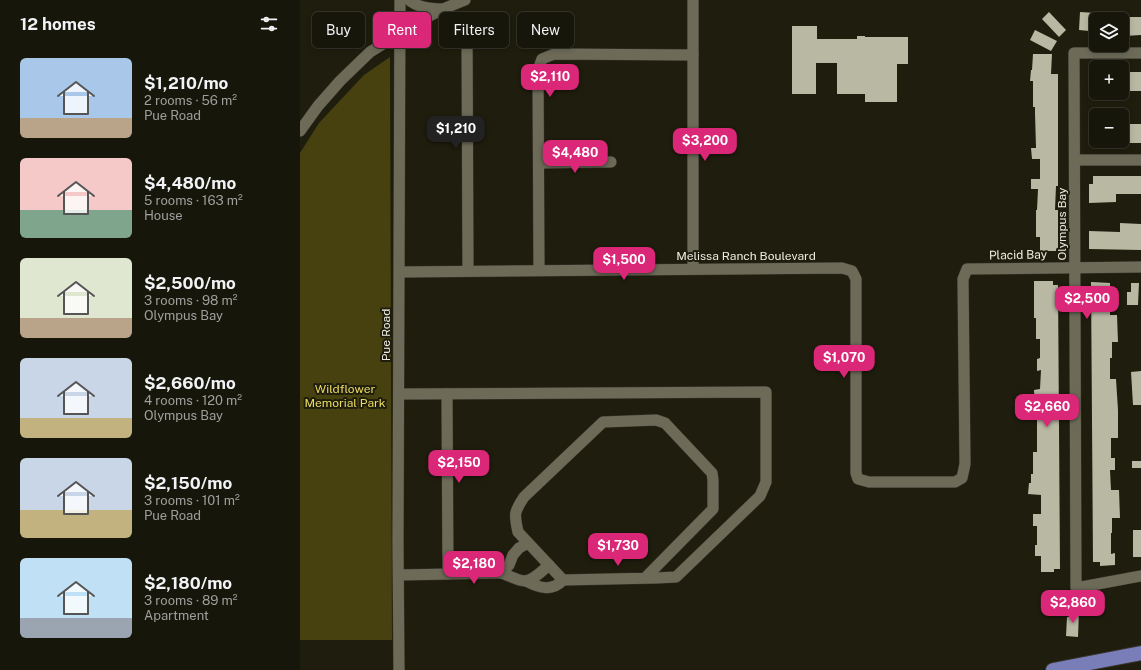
<!DOCTYPE html>
<meta charset="utf-8">
<style>
:root{--surface:#17160a;--page:#201f13;--text:#f1f3f6;--muted:#9e9f9c;--line:#36352b;--accent:#db2777}
body{margin:0;font-family:"Public Sans",sans-serif;background:var(--page);color:var(--text);height:100vh;display:flex;flex-direction:column;font-size:15px;white-space:nowrap}
*{box-sizing:border-box;margin:0}
p{font-size:13px;color:var(--muted)}
.icon{flex:none;width:22px;height:22px;fill:none;stroke:currentColor;stroke-width:2;stroke-linecap:round;stroke-linejoin:round}
.map{position:relative;flex:1;overflow:hidden}
.drawer{display:flex;flex-direction:column;background:var(--surface);width:300px}
.drawer>*{flex:none}
.top-card{position:absolute;left:12px;top:12px;width:380px;height:36px;display:flex;gap:8px}
.fabs{position:absolute;left:789px;top:12px;display:grid;gap:8px}
.fabs a{display:grid;place-items:center;width:40px;height:40px;border-radius:6px;background:var(--surface);box-shadow:0 2px 6px #0003,0 0 0 1px var(--line);font-size:20px}
.price{position:absolute;translate:-50% -34px;padding:0 9px;border-radius:8px;background:var(--accent);color:#fff;font-size:13px;line-height:26px;filter:drop-shadow(0 1px 2px #0008)}
.price::after{content:'';position:absolute;left:50%;top:24px;width:12px;height:9px;margin-left:-6px;background:inherit;clip-path:polygon(0 0,100% 0,50% 100%)}
.price.active{background:#222;color:#fff}
ul{padding:0;list-style:none}
li{display:flex;align-items:center;gap:12px;height:100px;padding:0 20px}
li span{display:grid;place-items:center;flex:none;width:112px;height:80px;border-radius:6px;color:#555}
li>.icon{margin-inline-start:auto}
span .icon{width:48px;height:48px;fill:#fffc;stroke-width:1}
li b{font-size:17px}
h2{display:flex;justify-content:space-between;align-items:center;height:48px;padding:0 20px;font-size:17px}
.pill{padding:0 14px;border-radius:6px;background:var(--surface);box-shadow:0 2px 6px #0003,0 0 0 1px var(--line);font-size:14px;line-height:36px}
.pill.active{background:var(--accent);color:#fff}
main{display:flex;flex:1;min-height:0}
.map>svg:first-child{display:block}
.green{fill:#474110}
.building{fill:#b9b8a3}
.lines{fill:none;stroke-linecap:round;stroke-linejoin:round}
.minor-casing{stroke:#37352d;stroke-width:12}
.major-casing{stroke:#37352d;stroke-width:16}
.minor{stroke:#6d6b58;stroke-width:11}
.major{stroke:#797db8;stroke-width:14}
.labels{text-anchor:middle;stroke-width:4;stroke-linejoin:round;paint-order:stroke}
.street-label{font-size:12px;fill:#edece1;stroke:#1f1d0d}
.park-label{font-size:12px;fill:#ebdc62;stroke:#1f1d0d}
</style>
<main>
<section class="drawer">
<h2>12 homes<svg class="icon" aria-label="filters" viewBox="0 0 24 24"><path d="M4 7h16M4 17h16"/><circle cx="9" cy="7" r="2"/><circle cx="15" cy="17" r="2"/></svg></h2>
<ul>
<li><span style="background:linear-gradient(#a9c7e8 75%,#b9a48a 0)"><svg class="icon" aria-label="home" viewBox="0 0 24 24"><path d="M3 11l9-7 9 7M6 9v11h12V9"/></svg></span><div><b>$1,210/mo</b><p>2 rooms · 56 m²</p><p>Pue Road</p></div></li>
<li><span style="background:linear-gradient(#f6c9c9 65%,#7fa58c 0)"><svg class="icon" aria-label="home" viewBox="0 0 24 24"><path d="M3 11l9-7 9 7M6 9v11h12V9"/></svg></span><div><b>$4,480/mo</b><p>5 rooms · 163 m²</p><p>House</p></div></li>
<li><span style="background:linear-gradient(#dfe7d0 75%,#b9a48a 0)"><svg class="icon" aria-label="home" viewBox="0 0 24 24"><path d="M3 11l9-7 9 7M6 9v11h12V9"/></svg></span><div><b>$2,500/mo</b><p>3 rooms · 98 m²</p><p>Olympus Bay</p></div></li>
<li><span style="background:linear-gradient(#c9d6e8 75%,#c2b280 0)"><svg class="icon" aria-label="home" viewBox="0 0 24 24"><path d="M3 11l9-7 9 7M6 9v11h12V9"/></svg></span><div><b>$2,660/mo</b><p>4 rooms · 120 m²</p><p>Olympus Bay</p></div></li>
<li><span style="background:linear-gradient(#c9d6e8 65%,#c2b280 0)"><svg class="icon" aria-label="home" viewBox="0 0 24 24"><path d="M3 11l9-7 9 7M6 9v11h12V9"/></svg></span><div><b>$2,150/mo</b><p>3 rooms · 101 m²</p><p>Pue Road</p></div></li>
<li><span style="background:linear-gradient(#bfe0f5 75%,#9aa5b1 0)"><svg class="icon" aria-label="home" viewBox="0 0 24 24"><path d="M3 11l9-7 9 7M6 9v11h12V9"/></svg></span><div><b>$2,180/mo</b><p>3 rooms · 89 m²</p><p>Apartment</p></div></li>
</ul>
</section>
<div class="map">
<svg width="841" height="670" viewBox="0 0 841 670">
<rect width="100%" height="100%" fill="#1f1d0d"/>
<path class="green" d="M 90,57 L 92,640 L 0,640 L 0,153 L 19,123 L 64,75 Z"/>
<g class="building">
<path d="M 749,12 L 766,30 L 759,37 L 742,19 Z"/>
<path d="M 780,12 L 796,13 L 796,29 L 789,29 L 789,31 L 779,30 Z"/>
<path d="M 825,17 L 841,17 L 841,35 L 825,36 Z"/>
<path d="M 492,26 L 517,26 L 517,39 L 557,39 L 557,36 L 565,36 L 565,37 L 608,37 L 608,64 L 597,64 L 597,102 L 565,102 L 565,94 L 537,94 L 537,63 L 516,63 L 516,94 L 492,94 Z"/>
<path d="M 735,30 L 757,41 L 751,51 L 730,40 Z"/>
<path d="M 733,54 L 752,54 L 751,74 L 758,74 L 758,186 L 756,186 L 755,210 L 758,210 L 758,251 L 740,251 L 740,237 L 736,237 L 736,210 L 737,210 L 738,189 L 731,189 L 731,179 L 740,179 L 740,159 L 732,159 L 731,148 L 736,148 L 735,113 L 735,107 L 733,107 L 733,81 L 730,81 L 731,70 L 732,70 Z"/>
<path d="M 823,72 L 841,72 L 841,91 L 822,91 L 822,78 L 823,78 Z"/>
<rect x="788" y="76" width="8" height="17"/>
<rect x="789" y="124" width="7" height="19"/>
<rect x="822" y="124" width="19" height="19"/>
<path d="M 793,176 L 841,176 L 841,194 L 816,194 L 816,202 L 789,203 L 789,184 L 793,184 Z"/>
<path d="M 820,223 L 841,224 L 841,250 L 789,249 L 789,231 L 820,232 Z"/>
<path d="M 734,281 L 753,281 L 753,285 L 758,285 L 760,569 L 754,569 L 754,572 L 741,572 L 741,556 L 735,556 L 735,545 L 737,545 L 737,526 L 733,526 L 733,514 L 741,514 L 741,495 L 728,494 L 729,483 L 731,483 L 731,474 L 733,474 L 733,452 L 737,452 L 737,417 L 736,411 L 735,411 L 734,390 L 740,389 L 741,370 L 737,371 L 737,359 L 740,358 L 740,339 L 736,339 L 736,318 L 734,318 Z"/>
<path d="M 791,282 L 810,283 L 810,315 L 817,315 L 818,342 L 812,342 L 812,358 L 810,358 L 810,379 L 816,379 L 818,410 L 818,438 L 811,438 L 811,458 L 815,458 L 815,470 L 810,470 L 811,490 L 819,490 L 820,518 L 812,518 L 812,533 L 811,533 L 811,554 L 815,553 L 815,565 L 800,566 L 800,562 L 793,562 Z"/>
<path d="M 831,283 L 839,283 L 838,305 L 827,305 L 827,292 L 831,292 Z"/>
<path d="M 841,371 L 841,405 L 833,405 L 831,372 Z"/>
<rect x="832" y="461" width="9" height="7"/>
<rect x="833" y="530" width="8" height="27"/>
<path d="M 772,610 L 779,610 L 778,637 L 766,636 L 767,617 L 771,617 Z"/>
</g>
<g class="lines">
<g class="minor-casing">
<g id="minor">
<path d="M 109,0 C 118,8 131,9 142,9"/>
<path d="M 167,30 L 168,271"/>
<path d="M 841,53 L 774,53 L 776,588 L 841,576"/>
<path d="M 0,131 L 18,106 L 40,81 L 70,52 L 122,20 L 143,9 L 165,0"/>
<path d="M 775,160 L 841,160"/>
<path d="M 239,163 L 311,162"/>
<path d="M 393,269 L 393,0"/>
<path d="M 239,270 L 238,70 L 242,59 L 254,54 L 393,55"/>
<path d="M 100,272 L 542,268 L 552,271 L 556,279 L 556,473 L 558,479 L 569,482 L 655,482 L 662,478 L 665,464 L 663,279 L 667,269 L 841,267"/>
<path d="M 99,394 L 466,392 L 466,482 L 460,496 L 376,577 L 356,578 L 263,580 L 218,532 C 214,514 214,512 224,497 L 303,422 L 356,420 L 365,423 L 412,473 L 413,480 L 413,509 L 345,578"/>
<path d="M 147,394 L 148,574"/>
<path d="M 201,573 C 208,575 218,581 225,581 C 234,580 243,570 249,565"/>
<path d="M 99,575 L 201,573 L 209,565 L 213,555 L 219,548 L 228,543"/>
<path d="M 226,581 C 239,588 252,592 263,580"/>
<path d="M 99,670 L 98,543 L 100,0"/>
</g>
</g>
<g class="major-casing">
<path id="major" d="M 753,670 L 841,653"/>
</g>
<use href="#minor" class="minor"/>
<use href="#major" class="major"/>
</g>
<g class="labels">
<g class="street-label">
<text transform="translate(762 224) rotate(-90)" y="4">Olympus Bay</text>
<text transform="translate(718 255) rotate(-1)" y="4">Placid Bay</text>
<text x="446" y="260">Melissa Ranch Boulevard</text>
<text transform="translate(86 335) rotate(-90)" y="4">Pue Road</text>
</g>
<g class="park-label">
<text x="45" y="393">Wildflower<tspan x="45" dy="14">Memorial Park</tspan></text>
</g>
</g>
</svg>
<div class="fabs">
<a><svg class="icon" aria-label="layers" viewBox="0 0 24 24"><path d="M12 4l9 5-9 5-9-5zM3 14l9 5 9-5"/></svg></a>
<a>+</a>
<a>−</a>
</div>
<b class="price" style="left:250px;top:98px">$2,110</b>
<b class="price active" style="left:156px;top:150px">$1,210</b>
<b class="price" style="left:405px;top:162px">$3,200</b>
<b class="price" style="left:275px;top:174px">$4,480</b>
<b class="price" style="left:324px;top:281px">$1,500</b>
<b class="price" style="left:787px;top:320px">$2,500</b>
<b class="price" style="left:544px;top:379px">$1,070</b>
<b class="price" style="left:747px;top:428px">$2,660</b>
<b class="price" style="left:159px;top:484px">$2,150</b>
<b class="price" style="left:318px;top:567px">$1,730</b>
<b class="price" style="left:174px;top:585px">$2,180</b>
<b class="price" style="left:773px;top:624px">$2,860</b>
<div class="top-card">
<a class="pill">Buy</a>
<a class="pill active">Rent</a>
<a class="pill">Filters</a>
<a class="pill">New</a>
</div>
</div>
</main>
